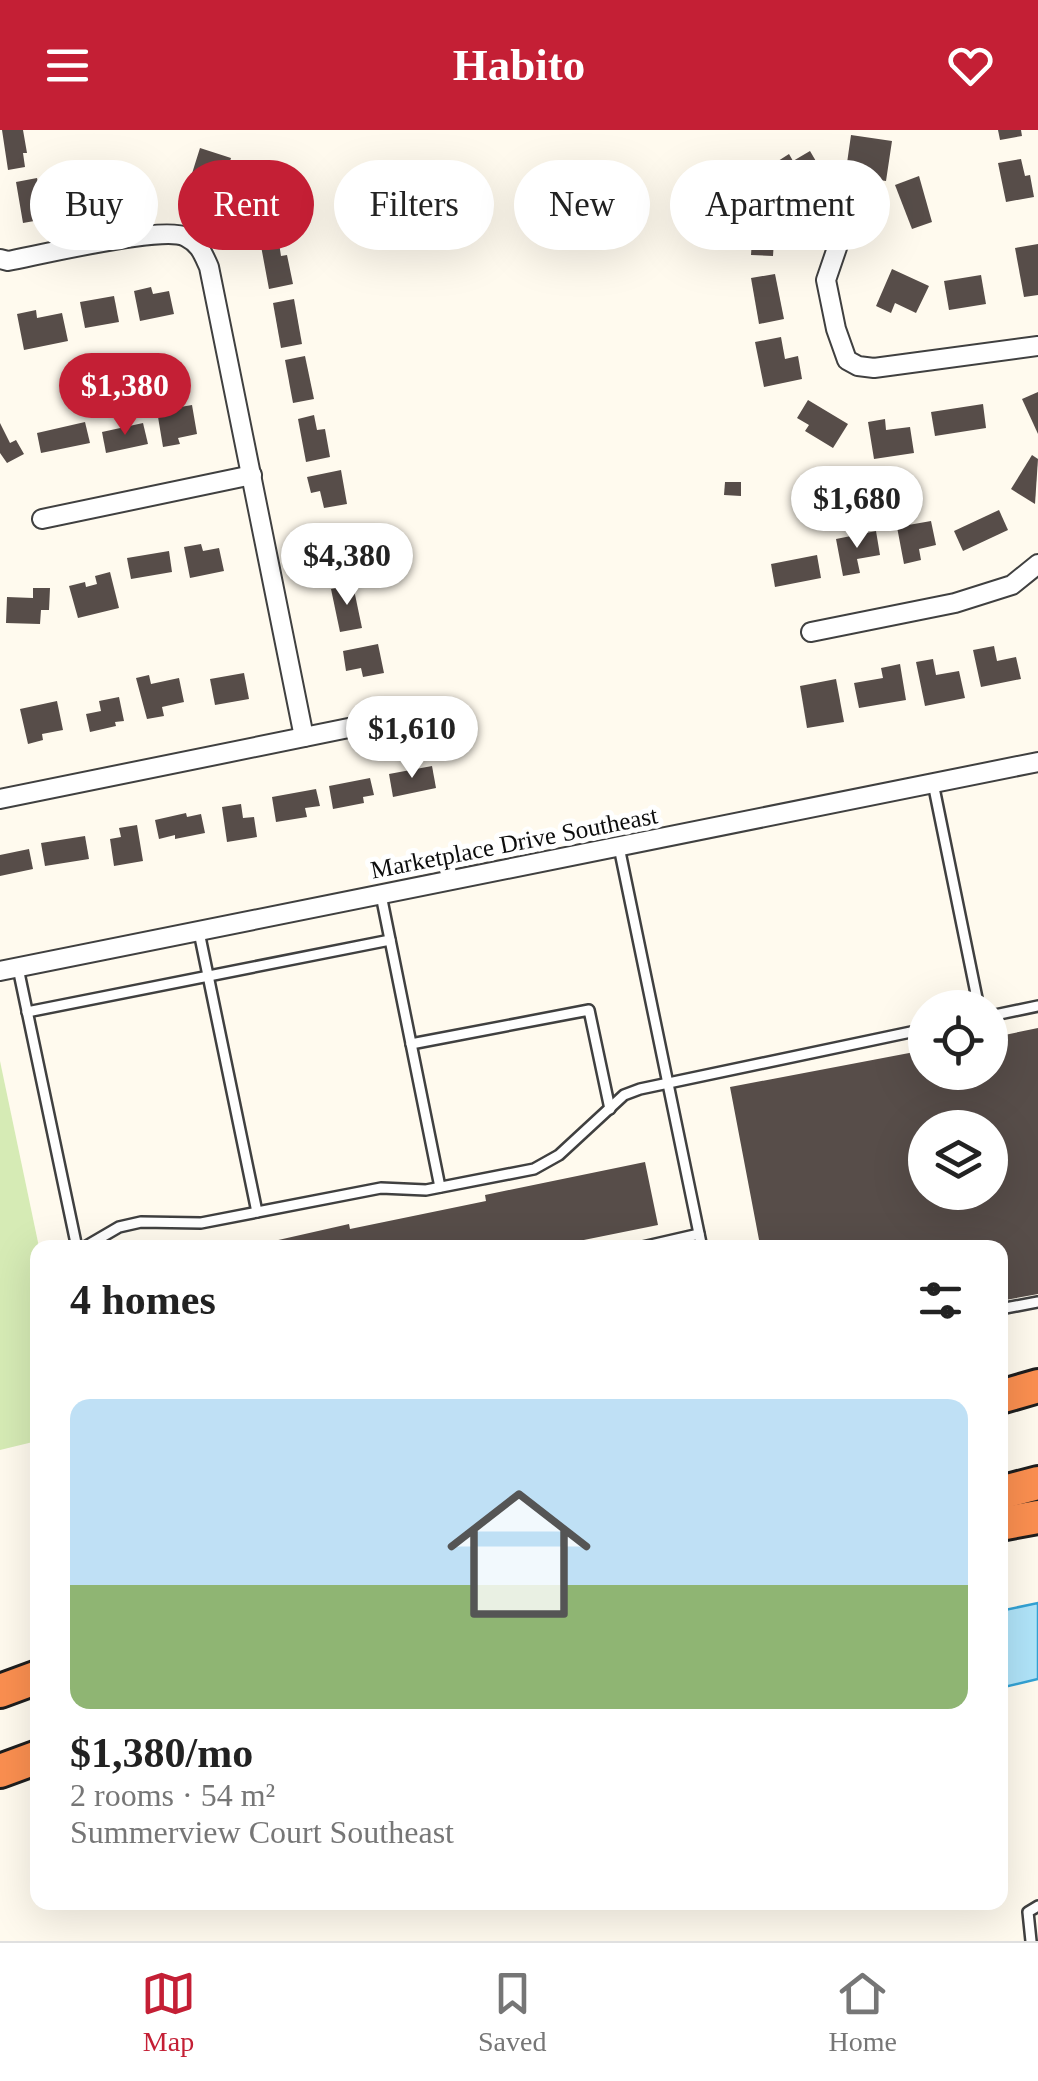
<!DOCTYPE html>
<meta charset="utf-8">
<style>
:root{--surface:#fff;--page:#f6f6f6;--text:#222;--muted:#767676;--line:#e0e0e0;--accent:#c41f35}
body{margin:0;font-family:Georgia,serif;background:var(--page);color:var(--text);height:100vh;display:flex;flex-direction:column;font-size:38px;white-space:nowrap}
*{box-sizing:border-box;margin:0}
p{font-size:32px;color:var(--muted)}
.icon{flex:none;width:55px;height:55px;fill:none;stroke:currentColor;stroke-width:2;stroke-linecap:round;stroke-linejoin:round}
.map{position:relative;flex:1;overflow:hidden}
.sheet{position:absolute;left:30px;top:1110px;width:978px;height:670px;display:flex;flex-direction:column;background:var(--surface);border-radius:20px;box-shadow:0 10px 40px #0002}
.sheet>*{flex:none}
.hud{position:absolute;left:30px;top:30px;width:980px;height:90px;display:flex;gap:20px}
.buttons{position:absolute;left:908px;top:860px;display:grid;gap:20px}
.buttons a{display:grid;place-items:center;width:100px;height:100px;border-radius:50%;background:var(--surface);box-shadow:0 10px 40px #0002;font-size:50px}
.price{position:absolute;translate:-50% -85px;padding:0 22px;border-radius:35px;background:#fff;color:#222;font-size:32px;line-height:65px;filter:drop-shadow(0 2px 5px #0008)}
.price::after{content:'';position:absolute;left:50%;top:60px;width:30px;height:22px;margin-left:-15px;background:inherit;clip-path:polygon(0 0,100% 0,50% 100%)}
.price.on{background:var(--accent);color:#fff}
ul{padding:0;list-style:none}
li{display:grid;align-content:center;gap:20px;height:530px;padding:0 40px}
li+li{border-top:2px solid var(--line)}
li span{display:grid;place-items:center;height:310px;border-radius:20px;color:#555}
li>.icon{margin-inline-start:auto}
span .icon{width:180px;height:180px;fill:#fffc;stroke-width:1}
li b{font-size:42px}
h2{display:flex;justify-content:space-between;align-items:center;height:120px;padding:0 40px;font-size:42px}
.chip{padding:0 35px;border-radius:45px;background:var(--surface);box-shadow:0 10px 40px #0002;font-size:35px;line-height:90px}
.chip.on{background:var(--accent);color:#fff}
header{display:flex;justify-content:space-between;align-items:center;height:130px;padding:0 40px;background:var(--accent);color:#fff;font-size:45px;font-weight:600}
.menu{display:flex;justify-content:space-around;align-items:center;height:140px;border-top:2px solid var(--line);background:var(--surface);font-size:28px;color:var(--muted)}
.menu a{display:grid;justify-items:center;gap:5px}
.menu .on{color:var(--accent)}
.map>svg:first-child{display:block}
.green{fill:#d6ebb5}
.water{fill:#b0e4f9;stroke:#33a2d4;stroke-width:2.5}
.building{fill:#574d49;fill-rule:evenodd}
.lines{fill:none;stroke-linecap:round;stroke-linejoin:round}
.lane-casing{stroke:#404040;stroke-width:14}
.street-casing{stroke:#404040;stroke-width:22}
.highway-casing{stroke:#1e1e1e;stroke-width:38}
.lane{stroke:#fff;stroke-width:9}
.street{stroke:#fff;stroke-width:18}
.highway{stroke:#fb8f50;stroke-width:32}
.labels{text-anchor:middle;stroke-width:10;stroke-linejoin:round;paint-order:stroke}
.street-label{font-size:25px;fill:#0d0d0d;stroke:#fff}
</style>
<header><svg class="icon" aria-label="menu" viewBox="0 0 24 24"><path d="M4 6h16M4 12h16M4 18h16"/></svg>Habito<svg class="icon" aria-label="heart" viewBox="0 0 24 24"><path d="M12 20l-8-8c-3-5 5-10 8-4 3-6 11-1 8 4z"/></svg></header>
<div class="map">
<svg width="1038" height="1811" viewBox="0 0 1038 1811">
<rect width="100%" height="100%" fill="#fffaee"/>
<path class="green" d="M 0,931 L 39,1117 L 37,1311 L 0,1320 Z"/>
<path class="water" d="M 1038,1473 L 1038,1549 L 1000,1558 L 1000,1481 Z"/>
<g class="building">
<path d="M 2,0 L 23,0 L 27,23 L 23,23 L 25,37 L 8,40 Z"/>
<path d="M 998,0 L 1021,0 L 1022,6 L 1000,10 Z"/>
<path d="M 851,5 L 892,11 L 886,51 L 865,48 L 867,36 L 847,33 Z"/>
<path d="M 200,18 L 231,28 L 224,52 L 208,48 L 205,58 L 189,53 Z"/>
<path d="M 810,21 L 820,38 L 775,66 L 761,42 L 789,24 L 793,31 Z"/>
<path d="M 1021,29 L 1025,46 L 1030,45 L 1034,67 L 1006,72 L 998,33 Z"/>
<path d="M 271,39 L 288,79 L 272,86 L 276,95 L 259,102 L 248,77 L 256,74 L 246,50 Z"/>
<path d="M 919,46 L 932,92 L 912,99 L 895,55 Z"/>
<path d="M 37,48 L 43,76 L 37,77 L 40,90 L 23,93 L 16,52 Z"/>
<path d="M 754,79 L 776,81 L 773,126 L 751,125 Z"/>
<path d="M 279,113 L 281,126 L 287,125 L 293,154 L 269,159 L 261,116 Z"/>
<path d="M 1038,114 L 1038,165 L 1024,167 L 1015,118 Z"/>
<path d="M 892,139 L 929,156 L 916,183 L 895,173 L 891,183 L 876,176 Z"/>
<path d="M 775,144 L 784,189 L 759,194 L 751,148 Z"/>
<path d="M 981,145 L 986,174 L 949,180 L 944,151 Z"/>
<path d="M 151,157 L 153,164 L 169,161 L 174,184 L 140,191 L 134,161 Z"/>
<path d="M 114,166 L 119,192 L 85,198 L 80,172 Z"/>
<path d="M 294,169 L 302,214 L 281,218 L 273,173 Z"/>
<path d="M 36,180 L 37,188 L 62,183 L 68,211 L 24,220 L 17,184 Z"/>
<path d="M 781,207 L 785,229 L 798,226 L 802,249 L 764,257 L 755,212 Z"/>
<path d="M 305,226 L 314,269 L 293,273 L 285,230 Z"/>
<path d="M 1038,262 L 1038,304 L 1022,269 Z"/>
<path d="M 808,270 L 848,294 L 833,318 L 805,301 L 809,295 L 797,288 Z"/>
<path d="M 983,274 L 986,298 L 935,306 L 931,282 Z"/>
<path d="M 192,275 L 197,304 L 178,308 L 180,314 L 163,317 L 157,281 Z"/>
<path d="M 314,285 L 317,300 L 325,299 L 330,327 L 306,332 L 298,289 Z"/>
<path d="M 885,289 L 886,300 L 910,297 L 914,323 L 874,329 L 868,292 Z"/>
<path d="M 85,292 L 90,313 L 41,323 L 37,303 Z"/>
<path d="M 0,293 L 10,313 L 16,310 L 24,324 L 7,333 L 0,323 Z"/>
<path d="M 143,293 L 148,314 L 106,323 L 102,302 Z"/>
<path d="M 1032,325 L 1038,329 L 1035,374 L 1011,359 Z"/>
<path d="M 341,340 L 347,374 L 324,378 L 320,361 L 311,363 L 307,347 Z"/>
<path d="M 725,352 L 741,352 L 741,366 L 724,365 Z"/>
<path d="M 999,380 L 1008,400 L 963,421 L 954,401 Z"/>
<path d="M 931,391 L 936,415 L 919,419 L 921,430 L 904,434 L 897,397 Z"/>
<path d="M 339,400 L 341,414 L 348,413 L 354,442 L 328,447 L 319,404 Z"/>
<path d="M 876,401 L 880,425 L 857,429 L 860,443 L 843,446 L 836,409 Z"/>
<path d="M 201,414 L 203,421 L 219,418 L 224,441 L 190,448 L 184,417 Z"/>
<path d="M 169,421 L 172,442 L 131,449 L 127,428 Z"/>
<path d="M 817,425 L 821,448 L 775,457 L 771,434 Z"/>
<path d="M 110,442 L 119,478 L 78,488 L 69,456 L 85,452 L 86,457 L 97,454 L 95,446 Z"/>
<path d="M 353,455 L 362,498 L 340,502 L 331,459 Z"/>
<path d="M 33,458 L 50,458 L 49,480 L 41,480 L 40,494 L 6,493 L 7,467 L 33,468 Z"/>
<path d="M 378,514 L 384,543 L 363,547 L 361,538 L 346,541 L 343,521 Z"/>
<path d="M 994,516 L 997,531 L 1016,527 L 1021,549 L 981,557 L 973,520 Z"/>
<path d="M 933,529 L 936,545 L 959,541 L 965,568 L 925,576 L 916,532 Z"/>
<path d="M 900,534 L 906,570 L 859,578 L 854,553 L 883,548 L 881,538 Z"/>
<path d="M 244,543 L 249,569 L 215,575 L 210,549 Z"/>
<path d="M 149,545 L 151,554 L 179,548 L 184,572 L 162,577 L 164,586 L 147,589 L 136,548 Z"/>
<path d="M 836,549 L 844,592 L 807,598 L 800,556 Z"/>
<path d="M 119,567 L 124,591 L 115,592 L 116,596 L 90,602 L 86,584 L 101,581 L 99,571 Z"/>
<path d="M 57,571 L 63,600 L 42,604 L 43,610 L 28,614 L 20,579 Z"/>
<path d="M 432,636 L 436,658 L 393,667 L 389,644 Z"/>
<path d="M 370,648 L 374,665 L 363,667 L 364,673 L 333,679 L 329,656 Z"/>
<path d="M 316,659 L 320,676 L 305,678 L 307,687 L 276,692 L 272,667 Z"/>
<path d="M 241,674 L 243,688 L 254,687 L 257,707 L 227,712 L 222,677 Z"/>
<path d="M 186,683 L 187,687 L 201,684 L 205,703 L 175,709 L 175,705 L 159,709 L 155,690 Z"/>
<path d="M 137,695 L 143,731 L 114,736 L 110,709 L 121,707 L 119,698 Z"/>
<path d="M 85,706 L 89,729 L 45,736 L 41,713 Z"/>
<path d="M 29,719 L 33,739 L 0,746 L 0,725 Z"/>
<path d="M 1038,898 L 1038,1164 L 1000,1171 L 1000,1118 L 779,1118 L 778,1111 L 760,1115 L 730,957 L 925,920 L 925,942 L 990,942 L 990,908 ZM 925,998 L 990,998 L 990,1062 L 925,1062 Z"/>
<path d="M 645,1032 L 658,1095 L 564,1114 L 565,1118 L 243,1118 L 349,1094 L 350,1099 L 486,1071 L 485,1065 Z"/>
</g>
<g class="lines">
<g class="lane-casing">
<g id="lane">
<path d="M 933,653 L 979,878"/>
<path d="M 619,717 L 702,1118"/>
<path d="M 381,765 L 440,1057"/>
<path d="M 199,802 L 257,1082"/>
<path d="M 18,838 L 77,1118"/>
<path d="M 27,882 L 390,810"/>
<path d="M 990,886 L 1038,876"/>
<path d="M 411,914 L 589,880 L 610,979"/>
<path d="M 83,1118 L 119,1097 L 141,1092 L 201,1093 L 381,1058 L 426,1060 L 534,1039 L 559,1025 L 624,965 L 640,959 L 925,899"/>
<path d="M 638,1118 L 699,1104"/>
<path d="M 1000,1179 L 1038,1172"/>
<path d="M 1031,1811 L 1028,1782 L 1038,1776"/>
</g>
</g>
<g class="street-casing">
<g id="street">
<path d="M 840,109 L 826,150 L 836,199 L 847,230 L 858,236 L 874,238 L 1038,216"/>
<path d="M 0,129 L 8,131 C 40,125 163,95 186,107 C 200,114 203,124 209,137 L 304,607"/>
<path d="M 42,389 L 252,345"/>
<path d="M 811,502 L 955,473 L 1012,455 L 1038,434"/>
<path d="M 0,669 L 388,590"/>
<path d="M 0,841 L 1038,632"/>
</g>
</g>
<g class="highway-casing">
<g id="highway">
<path d="M 1000,1267 L 1038,1256"/>
<path d="M 1000,1363 L 1038,1353"/>
<path d="M 1000,1394 L 1038,1387"/>
<path d="M 0,1561 L 38,1547"/>
<path d="M 0,1641 L 38,1627"/>
</g>
</g>
<use href="#lane" class="lane"/>
<use href="#street" class="street"/>
<use href="#highway" class="highway"/>
</g>
<g class="labels">
<g class="street-label">
<text transform="translate(514 712) rotate(-11)" y="9">Marketplace Drive Southeast</text>
</g>
</g>
</svg>
<div class="buttons">
<a><svg class="icon" aria-label="locate" viewBox="0 0 24 24"><circle cx="12" cy="12" r="6"/><path d="M12 2v4M12 18v4M2 12h4M18 12h4"/></svg></a>
<a><svg class="icon" aria-label="layers" viewBox="0 0 24 24"><path d="M12 4l9 5-9 5-9-5zM3 14l9 5 9-5"/></svg></a>
</div>
<b class="price on" style="left:125px;top:308px">$1,380</b>
<b class="price" style="left:857px;top:421px">$1,680</b>
<b class="price" style="left:347px;top:478px">$4,380</b>
<b class="price" style="left:412px;top:651px">$1,610</b>
<div class="hud">
<a class="chip">Buy</a>
<a class="chip on">Rent</a>
<a class="chip">Filters</a>
<a class="chip">New</a>
<a class="chip">Apartment</a>
</div>
<section class="sheet">
<h2>4 homes<svg class="icon" aria-label="filters" viewBox="0 0 24 24"><path d="M4 7h16M4 17h16"/><circle cx="9" cy="7" r="2"/><circle cx="15" cy="17" r="2"/></svg></h2>
<ul>
<li><span style="background:linear-gradient(#bfe0f5 60%,#8fb573 0)"><svg class="icon" aria-label="home" viewBox="0 0 24 24"><path d="M3 11l9-7 9 7M6 9v11h12V9"/></svg></span><div><b>$1,380/mo</b><p>2 rooms · 54 m²</p><p>Summerview Court Southeast</p></div></li>
</ul>
</section>
</div>
<nav class="menu">
<a class="on"><svg class="icon" aria-label="map" viewBox="0 0 24 24"><path d="M3 6l6-2 6 2 6-2v14l-6 2-6-2-6 2zM9 4v14M15 6v14"/></svg>Map</a>
<a><svg class="icon" aria-label="saved" viewBox="0 0 24 24"><path d="M7 4h10v16l-5-4-5 4z"/></svg>Saved</a>
<a><svg class="icon" aria-label="home" viewBox="0 0 24 24"><path d="M3 11l9-7 9 7M6 9v11h12V9"/></svg>Home</a>
</nav>
